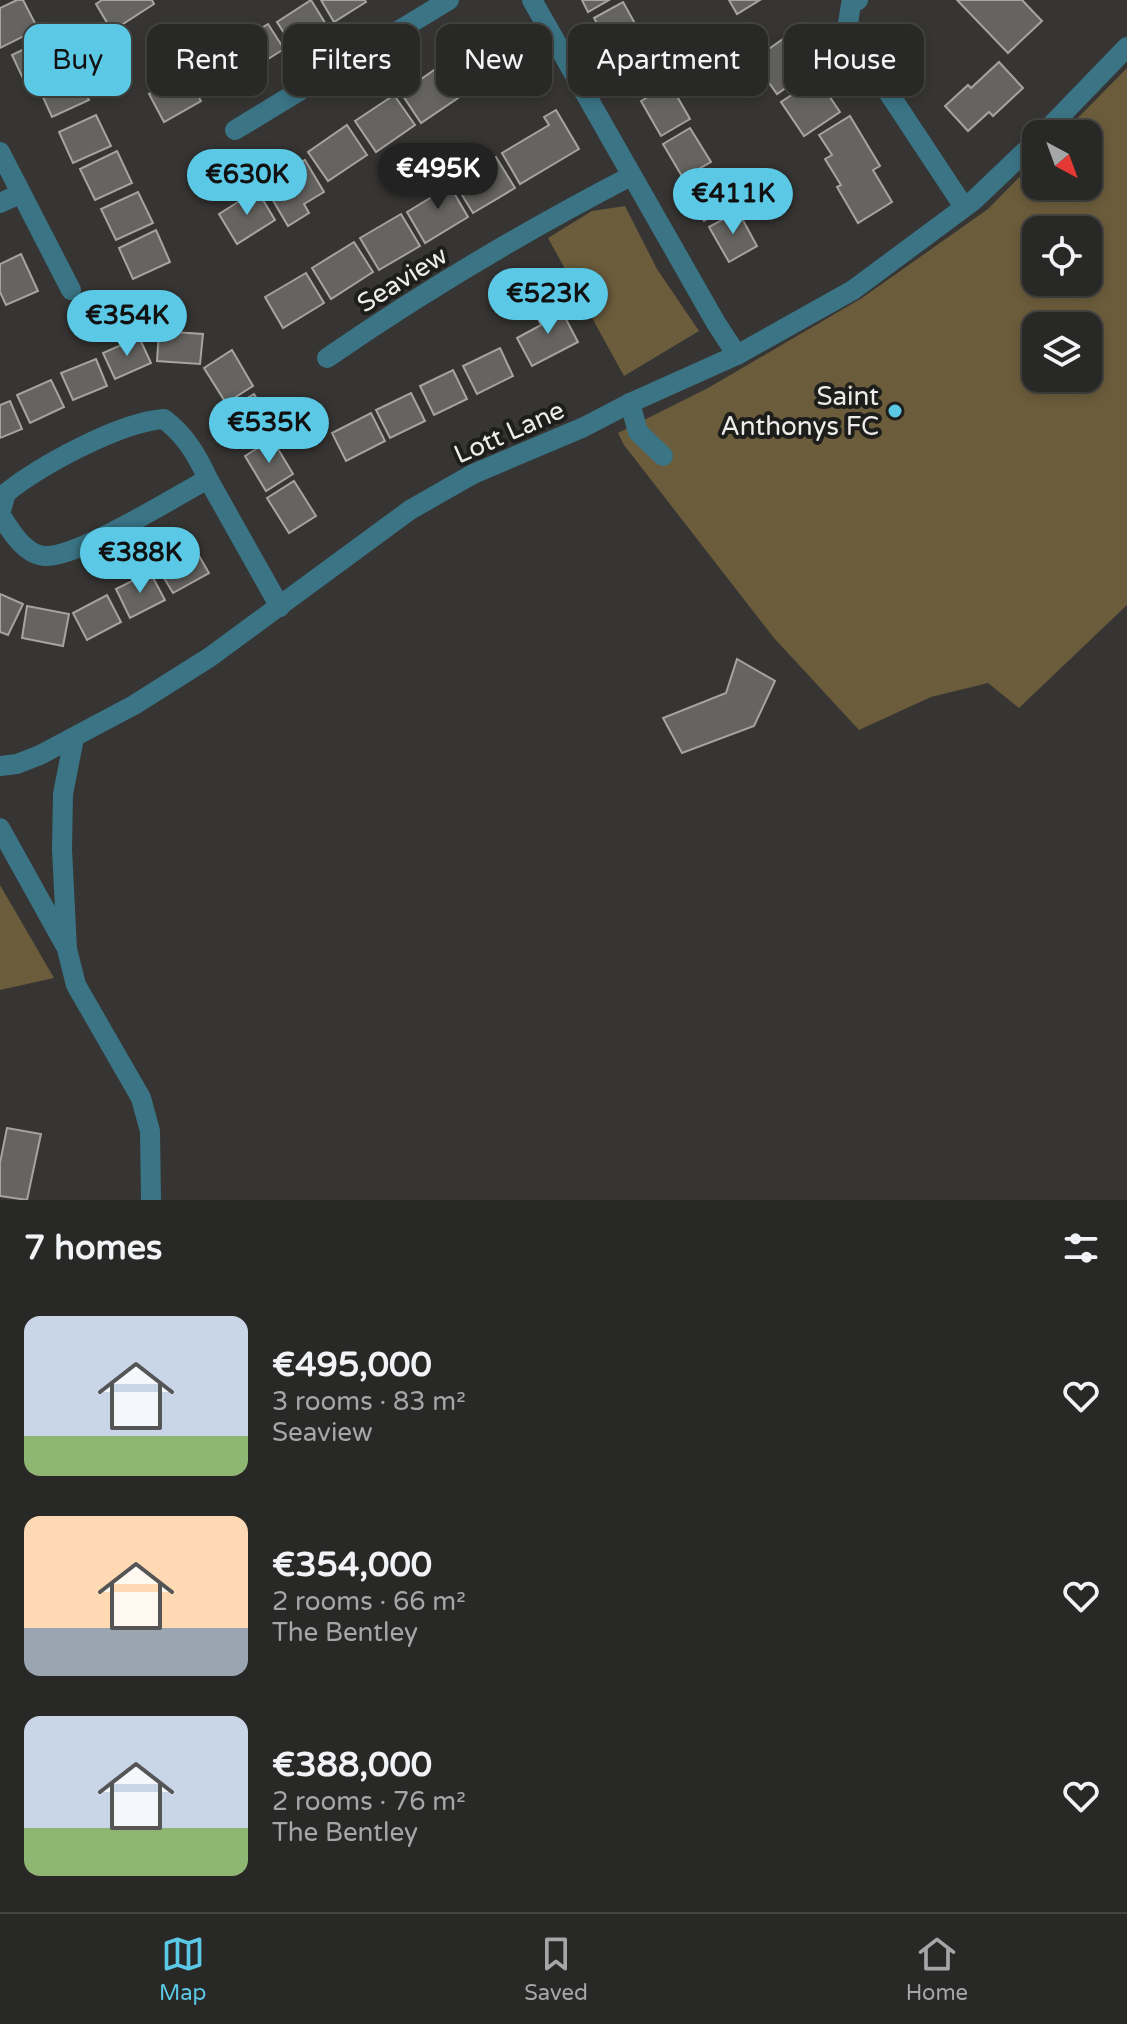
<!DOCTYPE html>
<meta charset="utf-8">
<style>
:root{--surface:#282826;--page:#343432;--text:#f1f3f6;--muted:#a5a6a7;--line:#444443;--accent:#5bc8e6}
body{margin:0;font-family:"Varela Round",sans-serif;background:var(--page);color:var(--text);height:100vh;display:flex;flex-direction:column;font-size:30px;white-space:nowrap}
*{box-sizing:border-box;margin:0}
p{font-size:26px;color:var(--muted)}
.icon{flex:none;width:44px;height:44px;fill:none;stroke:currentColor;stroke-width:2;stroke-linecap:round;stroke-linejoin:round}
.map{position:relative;height:1200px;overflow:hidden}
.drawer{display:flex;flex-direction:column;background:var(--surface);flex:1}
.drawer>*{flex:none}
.top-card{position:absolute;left:24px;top:24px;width:1080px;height:72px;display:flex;gap:16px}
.needle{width:52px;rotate:139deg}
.controls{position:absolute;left:1022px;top:120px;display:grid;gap:16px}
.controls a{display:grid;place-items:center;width:80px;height:80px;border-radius:16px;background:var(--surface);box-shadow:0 4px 12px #0003,0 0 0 2px var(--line);font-size:40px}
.price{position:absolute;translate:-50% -68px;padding:0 18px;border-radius:28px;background:var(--accent);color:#111;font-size:26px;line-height:52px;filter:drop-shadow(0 2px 4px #0008)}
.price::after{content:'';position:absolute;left:50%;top:48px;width:24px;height:18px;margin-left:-12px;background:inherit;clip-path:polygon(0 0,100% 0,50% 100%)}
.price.on{background:#222;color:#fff}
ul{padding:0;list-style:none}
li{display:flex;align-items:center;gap:24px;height:200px;padding:0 24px}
li span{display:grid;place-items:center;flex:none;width:224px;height:160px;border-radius:16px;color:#555}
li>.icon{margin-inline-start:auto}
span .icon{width:96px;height:96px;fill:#fffc;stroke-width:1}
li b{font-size:34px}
h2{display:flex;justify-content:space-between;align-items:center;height:96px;padding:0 24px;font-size:34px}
.pill{padding:0 28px;border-radius:16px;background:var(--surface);box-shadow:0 4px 12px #0003,0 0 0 2px var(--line);font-size:28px;line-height:72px}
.pill.on{background:var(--accent);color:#111}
.tab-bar{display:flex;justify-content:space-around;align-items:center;height:112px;border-top:2px solid var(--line);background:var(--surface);font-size:22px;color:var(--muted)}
.tab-bar a{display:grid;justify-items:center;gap:4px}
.tab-bar .on{color:var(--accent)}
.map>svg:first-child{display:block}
.green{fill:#6b5c3b;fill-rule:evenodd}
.building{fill:#656461;stroke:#a5a4a1;stroke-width:2}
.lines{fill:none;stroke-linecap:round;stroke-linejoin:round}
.minor{stroke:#3a7485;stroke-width:20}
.poi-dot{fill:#5bc8e6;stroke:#1d1d1c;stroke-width:3}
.labels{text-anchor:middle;stroke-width:8;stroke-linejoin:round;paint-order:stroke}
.street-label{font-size:26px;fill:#edeceb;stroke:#1d1d1c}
.poi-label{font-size:26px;fill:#edeceb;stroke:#1d1d1c;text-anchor:end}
</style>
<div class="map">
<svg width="1127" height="1200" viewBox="0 0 1127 1200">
<rect width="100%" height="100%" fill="#363533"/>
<g class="green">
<path d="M 1127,68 L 1127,605 L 1019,708 L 988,683 L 931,697 L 859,730 L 774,638 L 624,445 L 618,433 L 708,388 L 862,298 L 988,209 L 1036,160 L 1036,186 L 1088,186 L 1088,134 L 1062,134 ZM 1036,230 L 1088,230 L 1088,282 L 1036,282 ZM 1036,326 L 1088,326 L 1088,378 L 1036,378 Z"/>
<path d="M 625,206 L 657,269 L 699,331 L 624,376 L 548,238 L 592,211 Z"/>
<path d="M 0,885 L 54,978 L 0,990 Z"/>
</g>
<g class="building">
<path d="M 17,0 L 23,0 L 38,29 L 0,48 L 0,8 Z"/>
<path d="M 102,0 L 152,0 L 154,4 L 112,31 L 96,4 Z"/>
<path d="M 311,0 L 327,26 L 293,47 L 277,22 Z"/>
<path d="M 321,0 L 365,0 L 366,2 L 334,22 Z"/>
<path d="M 582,0 L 609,0 L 588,12 Z"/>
<path d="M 729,0 L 760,0 L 737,14 Z"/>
<path d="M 957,0 L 1022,0 L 1042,21 L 1008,53 Z"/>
<path d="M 623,2 L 642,36 L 613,52 L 594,18 Z"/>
<path d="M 268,24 L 284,49 L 252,69 L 236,44 Z"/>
<path d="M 502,27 L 522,56 L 470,92 L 450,63 Z"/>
<path d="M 51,36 L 65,66 L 26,85 L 12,55 Z"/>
<path d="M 783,39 L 807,73 L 777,94 L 753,60 Z"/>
<path d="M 647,43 L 666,76 L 636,95 L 616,61 Z"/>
<path d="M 226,49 L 242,76 L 208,96 L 193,69 Z"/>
<path d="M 999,62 L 1023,88 L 993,116 L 989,112 L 968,131 L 945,106 L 968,85 L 971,88 Z"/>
<path d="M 440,66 L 461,96 L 421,123 L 401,93 Z"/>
<path d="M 75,69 L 89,100 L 52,117 L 38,86 Z"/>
<path d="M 186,73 L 201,101 L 164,122 L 149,94 Z"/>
<path d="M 817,78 L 840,112 L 804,136 L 781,102 Z"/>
<path d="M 670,84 L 690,119 L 661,136 L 641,101 Z"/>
<path d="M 394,95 L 415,125 L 376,152 L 355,121 Z"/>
<path d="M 556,110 L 579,149 L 520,184 L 502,153 L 549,125 L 544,117 Z"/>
<path d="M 96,115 L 111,146 L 73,163 L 59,132 Z"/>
<path d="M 850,116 L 880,166 L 873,170 L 892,202 L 858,223 L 837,187 L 841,185 L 825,159 L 832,155 L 819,135 Z"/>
<path d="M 347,125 L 367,155 L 328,181 L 308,152 Z"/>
<path d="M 690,128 L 711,162 L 683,178 L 663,144 Z"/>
<path d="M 117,151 L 132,183 L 95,200 L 80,169 Z"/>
<path d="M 496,157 L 515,188 L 473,213 L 454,182 Z"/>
<path d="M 305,160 L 324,192 L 304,204 L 309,213 L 288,226 L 264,185 Z"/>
<path d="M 713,170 L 733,204 L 704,221 L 684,186 Z"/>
<path d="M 443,174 L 468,217 L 425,243 L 407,212 L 435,195 L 428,183 Z"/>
<path d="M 257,190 L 275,220 L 237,244 L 219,214 Z"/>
<path d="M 138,192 L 153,223 L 116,240 L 101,209 Z"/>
<path d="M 738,211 L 757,246 L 729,262 L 709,227 Z"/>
<path d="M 401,214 L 420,246 L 379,270 L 360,238 Z"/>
<path d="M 156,230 L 170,262 L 133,279 L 119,248 Z"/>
<path d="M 354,242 L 373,272 L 331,299 L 312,268 Z"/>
<path d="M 21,254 L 38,291 L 6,305 L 0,292 L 0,264 Z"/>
<path d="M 306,273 L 324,303 L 283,328 L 265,297 Z"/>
<path d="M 558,304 L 578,342 L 532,366 L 517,338 L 541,325 L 536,315 Z"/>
<path d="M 159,331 L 203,334 L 200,364 L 157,361 Z"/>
<path d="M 139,337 L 151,363 L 115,379 L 103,353 Z"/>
<path d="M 500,348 L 513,376 L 477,394 L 463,366 Z"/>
<path d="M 232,350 L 253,386 L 226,403 L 204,368 Z"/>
<path d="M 96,359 L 107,386 L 73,400 L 61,373 Z"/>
<path d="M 453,370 L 467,399 L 434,415 L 420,386 Z"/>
<path d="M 51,380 L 64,407 L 30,423 L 17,395 Z"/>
<path d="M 411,393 L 425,421 L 390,438 L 376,410 Z"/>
<path d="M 254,394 L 274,428 L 246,445 L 225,411 Z"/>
<path d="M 10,401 L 22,429 L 0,438 L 0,405 Z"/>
<path d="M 371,413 L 385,441 L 346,461 L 332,433 Z"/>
<path d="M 272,439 L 293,474 L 266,491 L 245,456 Z"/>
<path d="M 294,481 L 316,516 L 289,533 L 267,498 Z"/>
<path d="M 194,547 L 209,573 L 173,593 L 158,568 Z"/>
<path d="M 150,572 L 165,600 L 130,618 L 116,589 Z"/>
<path d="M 0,594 L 23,604 L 8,635 L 0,632 Z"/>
<path d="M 107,595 L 121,622 L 87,640 L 73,613 Z"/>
<path d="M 27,606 L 69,614 L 63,646 L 22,638 Z"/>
<path d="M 737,659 L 775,681 L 754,726 L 682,753 L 663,718 L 726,693 Z"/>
<path d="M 7,1128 L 41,1134 L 27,1200 L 0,1196 L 0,1163 Z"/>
</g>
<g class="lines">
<g class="minor">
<path d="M 532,0 L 716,323 L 737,355"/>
<path d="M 858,0 L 851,4 L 847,30 L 964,207"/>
<path d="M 235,130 L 449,0"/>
<path d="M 1043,134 L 1127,47"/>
<path d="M 0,152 L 71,290"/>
<path d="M 0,203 L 20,194"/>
<path d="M 327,358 C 424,291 527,230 631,176"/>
<path d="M 630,403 L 638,432 L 663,456"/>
<path d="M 208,479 C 176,496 76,559 44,556 C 24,554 10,530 0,514 L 6,493 C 41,465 120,422 164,419 C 185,435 197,455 208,479 L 280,607"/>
<path d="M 74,738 L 63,794 L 62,849 L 67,949 L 76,985 L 141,1098 L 150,1131 L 151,1200"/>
<path d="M 0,766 L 17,764 L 40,755 L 134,705 L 210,657 L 410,510 L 473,474 L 584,427 L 630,403 L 737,355 L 853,290 L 973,201 L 1036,141"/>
<path d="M 0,828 L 65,945"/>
</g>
</g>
<circle class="poi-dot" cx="895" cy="411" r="8"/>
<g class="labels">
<g class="street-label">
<text transform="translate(402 279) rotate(-32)" y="9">Seaview</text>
<text transform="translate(509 432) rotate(-24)" y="9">Lott Lane</text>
</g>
<g class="poi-label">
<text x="879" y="405">Saint<tspan x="879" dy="30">Anthonys FC</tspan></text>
</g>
</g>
</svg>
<div class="controls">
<a><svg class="needle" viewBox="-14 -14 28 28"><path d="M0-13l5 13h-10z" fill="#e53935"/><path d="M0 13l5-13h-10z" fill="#a5a6a7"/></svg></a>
<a><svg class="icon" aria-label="locate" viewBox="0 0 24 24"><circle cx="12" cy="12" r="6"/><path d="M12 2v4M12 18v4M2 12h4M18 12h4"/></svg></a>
<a><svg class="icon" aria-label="layers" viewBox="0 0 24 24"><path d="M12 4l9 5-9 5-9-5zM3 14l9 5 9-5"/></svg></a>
</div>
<b class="price on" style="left:438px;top:211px">€495K</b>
<b class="price" style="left:247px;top:217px">€630K</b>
<b class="price" style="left:733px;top:236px">€411K</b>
<b class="price" style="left:548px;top:336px">€523K</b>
<b class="price" style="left:127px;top:358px">€354K</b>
<b class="price" style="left:269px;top:465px">€535K</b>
<b class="price" style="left:140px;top:595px">€388K</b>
<div class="top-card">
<a class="pill on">Buy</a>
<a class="pill">Rent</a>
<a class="pill">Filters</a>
<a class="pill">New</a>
<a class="pill">Apartment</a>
<a class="pill">House</a>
</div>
</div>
<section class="drawer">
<h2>7 homes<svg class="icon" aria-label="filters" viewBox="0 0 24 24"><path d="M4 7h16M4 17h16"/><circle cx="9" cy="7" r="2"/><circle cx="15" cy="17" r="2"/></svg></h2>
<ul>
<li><span style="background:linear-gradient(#c9d6e8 75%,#8fb573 0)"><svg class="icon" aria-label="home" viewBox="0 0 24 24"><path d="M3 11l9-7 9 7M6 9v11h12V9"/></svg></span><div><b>€495,000</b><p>3 rooms · 83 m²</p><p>Seaview</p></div><svg class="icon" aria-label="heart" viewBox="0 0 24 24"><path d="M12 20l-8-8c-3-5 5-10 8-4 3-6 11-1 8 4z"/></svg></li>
<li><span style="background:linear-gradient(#ffd9b3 70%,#9aa5b1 0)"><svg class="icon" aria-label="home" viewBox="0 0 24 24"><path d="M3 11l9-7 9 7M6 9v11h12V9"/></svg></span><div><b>€354,000</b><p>2 rooms · 66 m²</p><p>The Bentley</p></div><svg class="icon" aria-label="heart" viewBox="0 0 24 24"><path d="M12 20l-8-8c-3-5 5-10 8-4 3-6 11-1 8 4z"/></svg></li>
<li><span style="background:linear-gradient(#c9d6e8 70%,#8fb573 0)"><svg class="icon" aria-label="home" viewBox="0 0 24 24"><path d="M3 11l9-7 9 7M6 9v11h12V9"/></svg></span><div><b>€388,000</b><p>2 rooms · 76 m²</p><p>The Bentley</p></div><svg class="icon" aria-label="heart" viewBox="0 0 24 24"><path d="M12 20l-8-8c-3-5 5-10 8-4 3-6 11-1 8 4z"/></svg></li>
</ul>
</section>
<nav class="tab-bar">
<a class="on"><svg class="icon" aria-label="map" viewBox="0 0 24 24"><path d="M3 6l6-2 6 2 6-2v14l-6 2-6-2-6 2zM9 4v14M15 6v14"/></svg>Map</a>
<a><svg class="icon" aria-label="saved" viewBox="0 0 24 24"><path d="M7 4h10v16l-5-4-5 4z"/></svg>Saved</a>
<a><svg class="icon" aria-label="home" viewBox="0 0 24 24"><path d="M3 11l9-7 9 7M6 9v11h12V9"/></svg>Home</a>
</nav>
